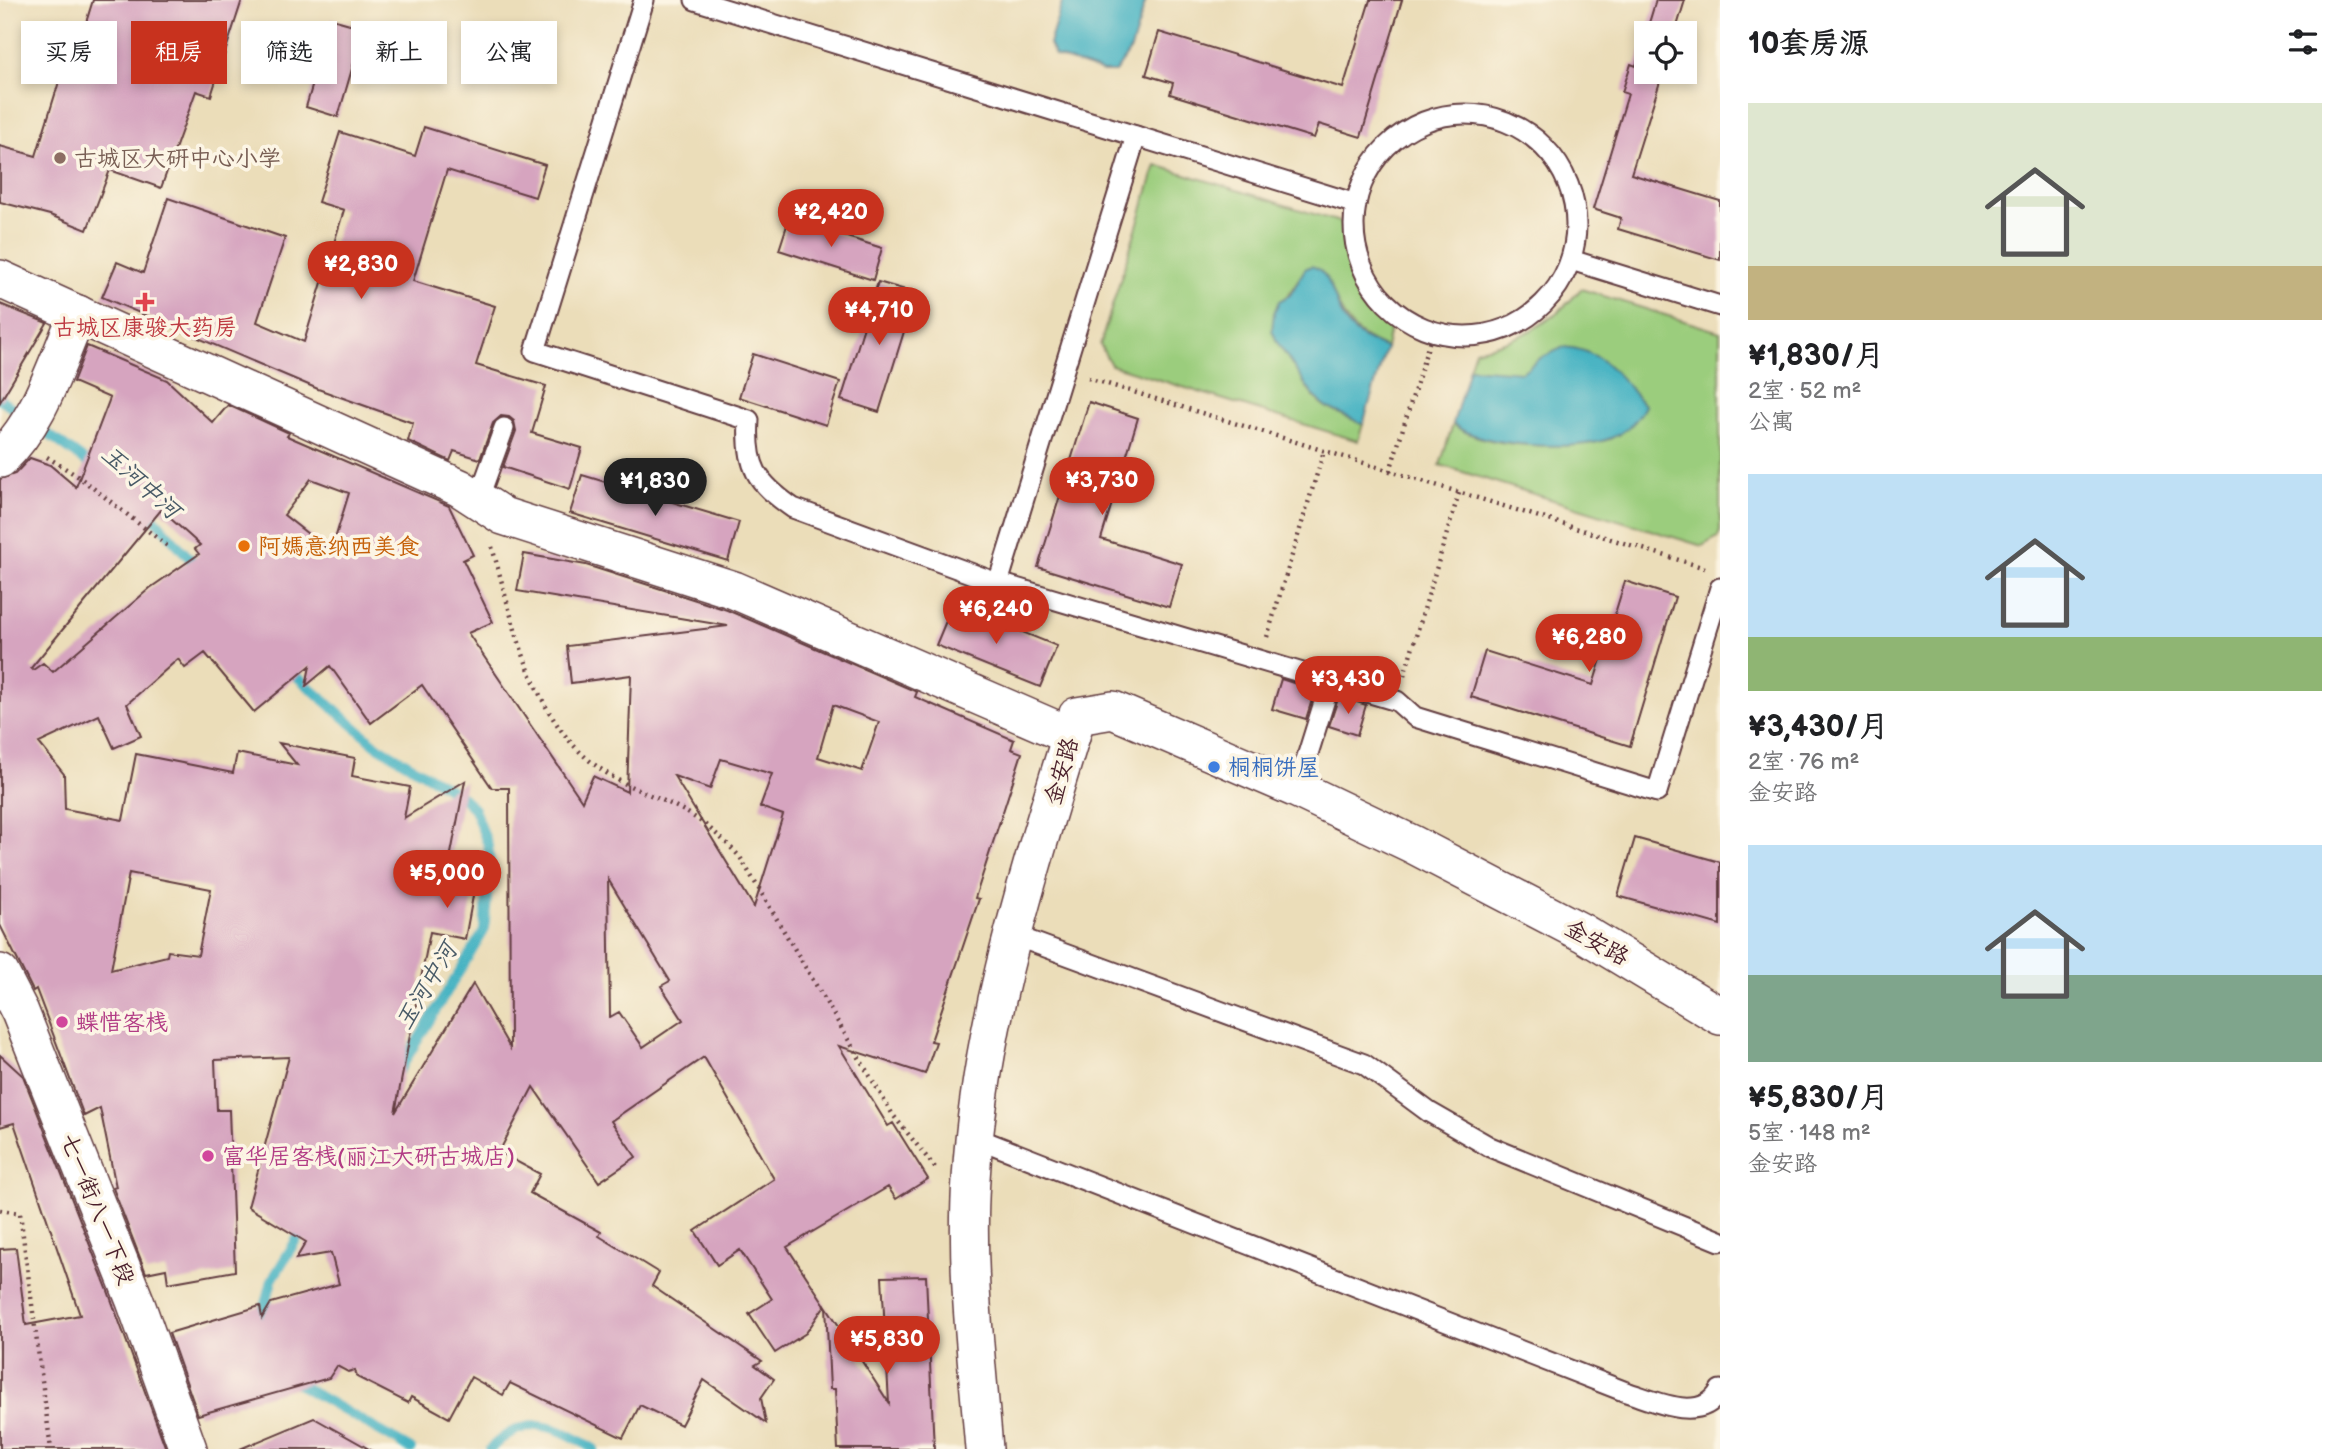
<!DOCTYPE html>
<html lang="zh">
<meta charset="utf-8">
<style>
:root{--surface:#fff;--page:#f2f2f2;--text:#202124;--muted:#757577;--accent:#c8321e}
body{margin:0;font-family:"Balsamiq Sans","LXGW WenKai TC",sans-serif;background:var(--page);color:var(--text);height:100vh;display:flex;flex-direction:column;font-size:26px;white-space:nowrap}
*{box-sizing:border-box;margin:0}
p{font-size:23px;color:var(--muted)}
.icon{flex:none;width:38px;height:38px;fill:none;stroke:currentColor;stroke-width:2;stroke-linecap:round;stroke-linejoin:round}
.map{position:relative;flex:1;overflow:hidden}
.panel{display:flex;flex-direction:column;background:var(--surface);width:630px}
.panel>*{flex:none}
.guide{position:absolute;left:21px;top:21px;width:665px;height:63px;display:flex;gap:14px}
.fabs{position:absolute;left:1634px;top:21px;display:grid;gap:14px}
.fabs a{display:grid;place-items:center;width:63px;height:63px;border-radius:0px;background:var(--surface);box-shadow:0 4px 10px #0003;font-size:35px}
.price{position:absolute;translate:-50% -60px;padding:0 16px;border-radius:24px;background:var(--accent);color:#fff;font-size:23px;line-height:46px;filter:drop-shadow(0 2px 4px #0008)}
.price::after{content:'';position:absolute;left:50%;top:42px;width:21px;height:16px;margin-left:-10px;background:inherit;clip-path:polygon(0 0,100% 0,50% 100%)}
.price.active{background:#222;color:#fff}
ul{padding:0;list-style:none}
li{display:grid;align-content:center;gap:14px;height:371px;padding:0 28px}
li span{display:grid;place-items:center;height:217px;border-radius:0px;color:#555}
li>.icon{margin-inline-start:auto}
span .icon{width:126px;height:126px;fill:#fffc;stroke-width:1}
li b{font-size:30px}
h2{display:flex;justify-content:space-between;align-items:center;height:84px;padding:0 28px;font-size:30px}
.tag{padding:0 24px;border-radius:0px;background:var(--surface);box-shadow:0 4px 10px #0003;font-size:24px;line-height:63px}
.tag.active{background:var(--accent);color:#fff}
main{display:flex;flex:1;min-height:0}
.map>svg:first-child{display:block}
.green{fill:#9bcd7d;stroke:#727654;stroke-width:2}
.water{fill:#45b2c2;stroke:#486876;stroke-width:2}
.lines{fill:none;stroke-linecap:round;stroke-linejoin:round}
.stream{stroke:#45b2c2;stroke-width:10}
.building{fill:#d6a4bf;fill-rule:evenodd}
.lane-casing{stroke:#623c40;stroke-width:23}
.street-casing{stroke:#623c40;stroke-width:40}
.path{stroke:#623c40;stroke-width:4.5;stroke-dasharray:2 5;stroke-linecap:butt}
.lane{stroke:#fff;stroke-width:19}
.street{stroke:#fff;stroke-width:37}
.education-dot{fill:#8d6e63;stroke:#fcf5e5;stroke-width:2.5}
.health-dot{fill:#e0444e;stroke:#fcf5e5;stroke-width:2.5}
.food-dot{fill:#e8710a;stroke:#fcf5e5;stroke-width:2.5}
.shop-dot{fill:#3f7fe0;stroke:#fcf5e5;stroke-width:2.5}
.hotel-dot{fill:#d1479c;stroke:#fcf5e5;stroke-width:2.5}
.labels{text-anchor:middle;stroke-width:7;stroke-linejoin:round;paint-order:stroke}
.education-label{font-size:23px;fill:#785e54;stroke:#fcf5e5;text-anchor:start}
.health-label{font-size:23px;fill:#be3a42;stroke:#fcf5e5}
.food-label{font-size:23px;fill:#c56008;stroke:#fcf5e5;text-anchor:start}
.shop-label{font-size:23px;fill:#366cbe;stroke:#fcf5e5;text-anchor:start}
.street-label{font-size:23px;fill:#4a1f2b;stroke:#fcf5e5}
.hotel-label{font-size:23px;fill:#b23c85;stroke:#fcf5e5;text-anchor:start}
.water-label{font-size:24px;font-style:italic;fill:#485a67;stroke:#fcf5e5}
</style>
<main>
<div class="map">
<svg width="1720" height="1449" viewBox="0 0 1720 1449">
<rect width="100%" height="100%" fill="#fcf5e5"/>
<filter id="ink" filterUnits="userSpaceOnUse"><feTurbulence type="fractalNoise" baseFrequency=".0143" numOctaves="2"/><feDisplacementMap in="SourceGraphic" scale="14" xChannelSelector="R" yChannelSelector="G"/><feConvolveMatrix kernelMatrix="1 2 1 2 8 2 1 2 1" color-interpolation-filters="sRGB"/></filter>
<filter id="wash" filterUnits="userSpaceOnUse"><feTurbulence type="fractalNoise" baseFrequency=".00686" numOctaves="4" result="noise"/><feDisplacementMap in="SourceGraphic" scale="28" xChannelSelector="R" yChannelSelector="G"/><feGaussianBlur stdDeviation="1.57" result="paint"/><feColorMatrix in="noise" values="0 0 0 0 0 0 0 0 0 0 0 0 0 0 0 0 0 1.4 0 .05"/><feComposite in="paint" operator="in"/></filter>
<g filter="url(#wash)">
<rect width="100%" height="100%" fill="#ebddb9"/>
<g class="green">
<path d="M 1156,165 L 1343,223 C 1342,254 1350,283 1372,307 C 1378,314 1387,319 1390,328 L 1386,348 C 1328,324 1349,300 1311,266 C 1296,275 1295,293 1279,302 C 1289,336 1294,389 1328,408 C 1339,414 1351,419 1363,424 L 1358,441 L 1111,365 L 1100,345 Z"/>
<path d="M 1581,289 L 1720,332 L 1720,531 L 1718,537 L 1702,546 L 1440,465 L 1453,424 C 1482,450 1575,449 1610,439 L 1542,357 L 1522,373 L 1469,368 L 1475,350 C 1519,341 1552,323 1581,289 Z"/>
</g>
<g class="water">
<path d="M 1063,0 L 1146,0 L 1131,49 L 1115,72 L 1103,72 L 1055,56 L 1049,44 Z"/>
<path d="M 1311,266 C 1334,271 1334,310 1348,325 C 1358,337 1371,342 1386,348 L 1363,424 L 1326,407 L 1312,394 L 1277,342 L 1272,330 L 1274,313 L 1279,301 L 1290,295 L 1305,269 Z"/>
<path d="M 1564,347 C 1603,349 1621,378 1645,406 C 1638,420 1626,432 1611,438 C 1580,452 1478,447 1453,424 L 1469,368 L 1522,372 L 1542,357 Z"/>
</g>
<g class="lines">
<g class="stream">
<path d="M 0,399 L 96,469"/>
<path d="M 146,509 L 198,568"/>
<path d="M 287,668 L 376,745 L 460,795 L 474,809 L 488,845 L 490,864 L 484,931 L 399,1071"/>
<path d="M 260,1328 L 272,1280 L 304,1227"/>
<path d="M 291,1380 L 411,1449"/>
<path d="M 490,1449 C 526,1412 555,1425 594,1449"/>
</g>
</g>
<g id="blocks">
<g class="building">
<path d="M 93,0 L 242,0 L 211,96 L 196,91 L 161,188 L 110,170 L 87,230 L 50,215 L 0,202 L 0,146 L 36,156 L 62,72 L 70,74 Z"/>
<path d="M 1370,0 L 1402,0 L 1361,137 L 1319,124 L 1314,138 L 1170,94 L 1173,83 L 1146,75 L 1159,32 L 1343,88 Z"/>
<path d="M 1656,0 L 1685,0 L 1675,33 L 1647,33 L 1647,72 L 1663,72 L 1631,174 L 1720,201 L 1720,260 L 1618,229 L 1621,218 L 1593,209 L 1628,94 L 1622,92 L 1631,64 L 1636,66 Z"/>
<path d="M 332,19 L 364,28 L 338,117 L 306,107 Z"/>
<path d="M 424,127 L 545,165 L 535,197 L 447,170 L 413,281 L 495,306 L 476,365 L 546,386 L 532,433 L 582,448 L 570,489 L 503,467 L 516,431 L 514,421 L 509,417 L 501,416 L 493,423 L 480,459 L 454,451 L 450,461 L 408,441 L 413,423 L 318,389 L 102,297 L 117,262 L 143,273 L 168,198 L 285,238 L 257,322 L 304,342 L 344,210 L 318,202 L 340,132 L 415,156 Z"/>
<path d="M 789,219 L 882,248 L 873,280 L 779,250 Z"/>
<path d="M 878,282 L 916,293 L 879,412 L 841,400 Z"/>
<path d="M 0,304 L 47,323 L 0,402 Z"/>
<path d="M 87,346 L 167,380 L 213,423 L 228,405 L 289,433 L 287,436 L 449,506 L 473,555 L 463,560 L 493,622 L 468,633 L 582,801 L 593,776 L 627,792 L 631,675 L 571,683 L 567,646 L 728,626 L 517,591 L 524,554 L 586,565 L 727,610 L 917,692 L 915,697 L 1014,740 L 1011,749 L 1022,753 L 975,898 L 979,899 L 931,1041 L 936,1042 L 925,1074 L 839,1046 L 888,1126 L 893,1123 L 928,1179 L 896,1199 L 888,1187 L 787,1247 L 825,1305 L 806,1333 L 775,1353 L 749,1314 L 772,1299 L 740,1250 L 717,1265 L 695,1231 L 774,1179 L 704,1057 L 611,1121 L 636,1157 L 599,1182 L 533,1087 L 499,1152 L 540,1174 L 530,1193 L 601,1232 L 599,1236 L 659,1273 L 652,1286 L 762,1361 L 755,1365 L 774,1379 L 761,1398 L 766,1423 L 704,1380 L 681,1425 L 640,1405 L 623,1438 L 510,1383 L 503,1395 L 471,1377 L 449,1418 L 411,1397 L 408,1403 L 357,1377 L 355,1370 L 348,1372 L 337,1366 L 329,1378 L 198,1415 L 169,1333 L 260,1306 L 262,1318 L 271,1303 L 339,1284 L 331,1253 L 296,1259 L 306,1242 L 248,1207 L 289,1057 L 215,1060 L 217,1110 L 229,1110 L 235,1271 L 168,1283 L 166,1269 L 146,1273 L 113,1188 L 116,1187 L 100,1108 L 84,1116 L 36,989 L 33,991 L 0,925 L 0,479 L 15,474 L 30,458 L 50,465 L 76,487 L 110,398 L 73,382 ZM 311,479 L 349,493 L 331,552 L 284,515 ZM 161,510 L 200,545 L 195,549 L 199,554 L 150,588 L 53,672 L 43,663 L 33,670 L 31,668 ZM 205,653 L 254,712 L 310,666 L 306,686 L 330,666 L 371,723 L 422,685 L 492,788 L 509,788 L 510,1048 L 473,984 L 395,1113 L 430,932 L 465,939 L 479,864 L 450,859 L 465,781 L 404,818 L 410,787 L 352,776 L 355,758 L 279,743 L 297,765 L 237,753 L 233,773 L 136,754 L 123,820 L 65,809 L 64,774 L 39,743 L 99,715 L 114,748 L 141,736 L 127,704 L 178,659 L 185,668 ZM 833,705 L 879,722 L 862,771 L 818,757 ZM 721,759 L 772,774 L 760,807 L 783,815 L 754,907 L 674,776 L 710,789 ZM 129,873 L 211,889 L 198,955 L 168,951 L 167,956 L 111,970 ZM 608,879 L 670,981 L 661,986 L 683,1020 L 643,1047 L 619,1012 L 610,1017 Z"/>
<path d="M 753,354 L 840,382 L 826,425 L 739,397 Z"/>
<path d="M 1089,402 L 1138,418 L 1101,539 L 1182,564 L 1169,607 L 1038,567 Z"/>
<path d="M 582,475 L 739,522 L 728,561 L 570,513 Z"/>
<path d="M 1625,581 L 1675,597 L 1630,746 L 1471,697 L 1485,651 L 1593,685 Z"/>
<path d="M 953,604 L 1057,646 L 1040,687 L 936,645 Z"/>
<path d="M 1281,679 L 1315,690 L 1306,719 L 1272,709 Z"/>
<path d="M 1339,696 L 1366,705 L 1357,735 L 1329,726 Z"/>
<path d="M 1635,838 L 1720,862 L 1720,925 L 1618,896 Z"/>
<path d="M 0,1055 L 23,1076 L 108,1291 L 166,1449 L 0,1449 L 0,1249 L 16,1248 L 26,1325 L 80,1315 L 14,1123 L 0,1127 Z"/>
<path d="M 926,1276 L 934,1449 L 838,1449 L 835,1389 L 830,1389 L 826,1306 L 889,1403 L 882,1277 Z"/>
<path d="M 314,1418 L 369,1449 L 240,1449 Z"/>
</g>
</g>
</g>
<g filter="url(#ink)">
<use href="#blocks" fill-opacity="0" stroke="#623c40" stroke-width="2"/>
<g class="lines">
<g class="lane-casing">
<g id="lane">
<path d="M 644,0 L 535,351 L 749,420 C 746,467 756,482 793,508 L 989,580 L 1397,701 L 1415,717 L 1657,792 L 1720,588"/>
<path d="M 695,0 L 1356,204"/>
<circle cx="1465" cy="225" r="111"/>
<path d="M 1571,260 L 1720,306"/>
<path d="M 478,500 L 504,428"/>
<path d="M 998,583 L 1136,136"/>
<path d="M 1297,789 L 1331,680"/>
<path d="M 1013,935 L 1364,1064 L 1429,1112 L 1490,1147 L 1720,1241"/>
<path d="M 974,1137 L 1626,1392 C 1653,1400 1702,1425 1720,1390"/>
</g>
</g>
<g class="street-casing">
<g id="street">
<path d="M 0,279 L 460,488 L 503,516 L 734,590 L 1071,736"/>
<path d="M 0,459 C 41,420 55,365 78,314"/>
<path d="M 0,973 L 20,1012 L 135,1301 L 188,1449"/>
<path d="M 984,1449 C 977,1359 965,1269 971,1179 C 980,1020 1031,868 1077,716 L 1113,710 L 1297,789 L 1412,844 L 1583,933 L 1720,1016"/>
</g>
</g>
<g class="path">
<path d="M 1088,378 L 1705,568"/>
<path d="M 47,457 L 79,477 L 170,548"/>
<path d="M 1390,471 L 1433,330"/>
<path d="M 492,547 C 515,626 531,724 605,772 C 631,790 664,798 691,815 C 709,826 725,841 740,857 L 893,1115 L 937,1170"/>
<path d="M 1267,637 L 1324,451"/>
<path d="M 1404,676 L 1459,493"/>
<path d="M 0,1210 L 20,1213 L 51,1449"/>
</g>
<use href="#lane" class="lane"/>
<use href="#street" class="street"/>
</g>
</g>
<circle class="education-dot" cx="60" cy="158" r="7"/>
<path class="health-dot" d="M141.5 291.5h7v7h7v7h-7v7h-7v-7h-7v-7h7z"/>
<circle class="food-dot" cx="244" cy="546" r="7"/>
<circle class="shop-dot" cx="1214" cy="767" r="7"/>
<g class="hotel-dot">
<circle cx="62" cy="1022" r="7"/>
<circle cx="208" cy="1156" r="7"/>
</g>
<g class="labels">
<g class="education-label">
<text x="74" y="166">古城区大研中心小学</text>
</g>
<g class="health-label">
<text x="145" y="335">古城区康骏大药房</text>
</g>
<g class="food-label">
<text x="258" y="554">阿媽意纳西美食</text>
</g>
<g class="shop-label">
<text x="1228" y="775">桐桐饼屋</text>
</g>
<g class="street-label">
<text transform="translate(1061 771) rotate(-74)" y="8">金安路</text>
<text transform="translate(1597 942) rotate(29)" y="8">金安路</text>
<text transform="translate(98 1209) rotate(68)" y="8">七一街八一下段</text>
</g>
<g class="hotel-label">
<text x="76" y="1030">蝶惜客栈</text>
<text x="222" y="1164">富华居客栈(丽江大研古城店)</text>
</g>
<g class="water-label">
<text transform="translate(141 482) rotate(42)" y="8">玉河中河</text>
<text transform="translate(426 986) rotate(-59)" y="8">玉河中河</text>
</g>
</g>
</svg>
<div class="fabs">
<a><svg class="icon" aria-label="locate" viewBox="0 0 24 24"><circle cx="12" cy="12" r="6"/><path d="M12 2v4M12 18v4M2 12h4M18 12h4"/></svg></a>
</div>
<b class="price" style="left:831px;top:249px">¥2,420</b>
<b class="price" style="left:361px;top:301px">¥2,830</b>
<b class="price" style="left:879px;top:347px">¥4,710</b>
<b class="price" style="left:1102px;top:517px">¥3,730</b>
<b class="price active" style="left:655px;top:518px">¥1,830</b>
<b class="price" style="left:996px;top:646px">¥6,240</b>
<b class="price" style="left:1589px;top:674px">¥6,280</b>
<b class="price" style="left:1348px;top:716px">¥3,430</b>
<b class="price" style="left:447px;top:910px">¥5,000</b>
<b class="price" style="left:887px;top:1376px">¥5,830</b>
<div class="guide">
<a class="tag">买房</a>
<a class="tag active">租房</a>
<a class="tag">筛选</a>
<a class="tag">新上</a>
<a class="tag">公寓</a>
</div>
</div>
<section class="panel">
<h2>10套房源<svg class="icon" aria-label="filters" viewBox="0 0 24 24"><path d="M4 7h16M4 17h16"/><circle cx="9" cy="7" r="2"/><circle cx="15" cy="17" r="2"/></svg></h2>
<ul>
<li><span style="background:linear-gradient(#dfe7d0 75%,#c2b280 0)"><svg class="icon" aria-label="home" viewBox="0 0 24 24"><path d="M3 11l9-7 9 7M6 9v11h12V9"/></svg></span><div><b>¥1,830/月</b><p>2室 · 52 m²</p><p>公寓</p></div></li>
<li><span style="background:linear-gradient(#bfe0f5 75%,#8fb573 0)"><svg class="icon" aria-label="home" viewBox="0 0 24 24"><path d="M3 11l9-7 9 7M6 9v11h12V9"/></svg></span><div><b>¥3,430/月</b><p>2室 · 76 m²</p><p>金安路</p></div></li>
<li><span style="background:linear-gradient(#bfe0f5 60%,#7fa58c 0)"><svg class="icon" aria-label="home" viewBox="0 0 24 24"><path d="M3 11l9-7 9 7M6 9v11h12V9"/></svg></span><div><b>¥5,830/月</b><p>5室 · 148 m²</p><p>金安路</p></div></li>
</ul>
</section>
</main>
